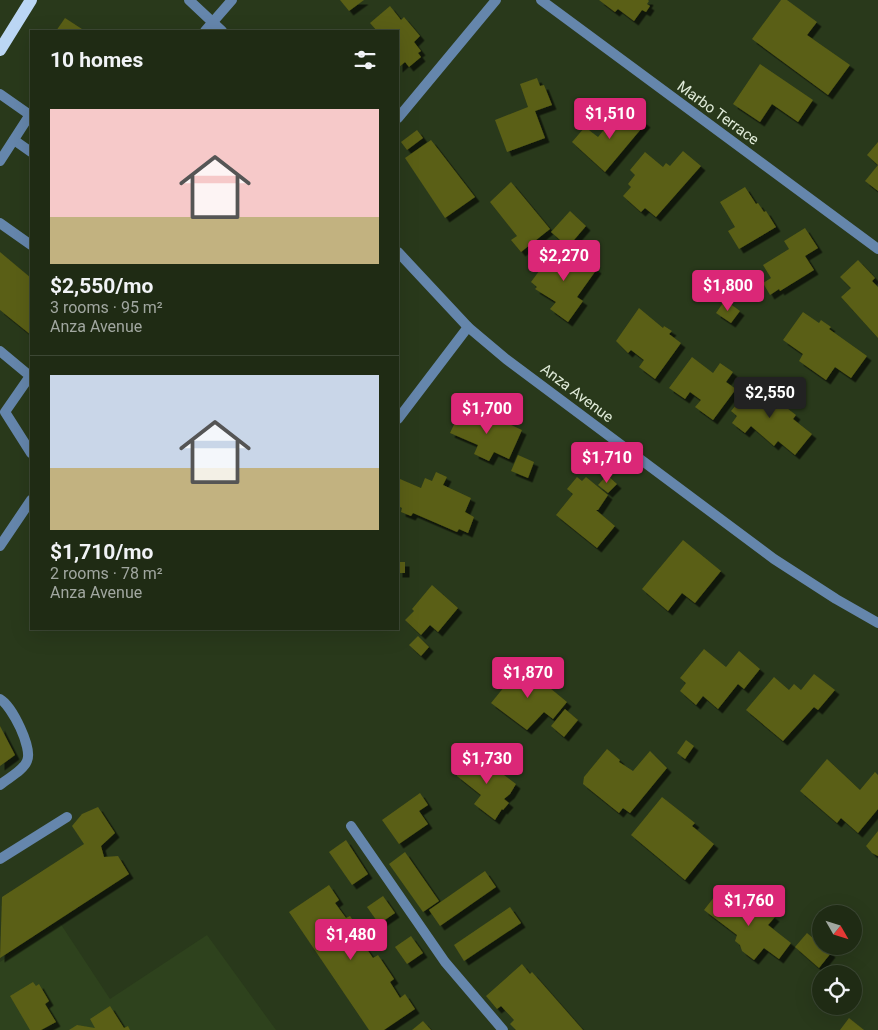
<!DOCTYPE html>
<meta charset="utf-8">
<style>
:root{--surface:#1f2b14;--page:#27331d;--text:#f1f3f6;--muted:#a1a7a0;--line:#3c4734;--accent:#db2777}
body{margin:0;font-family:Roboto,sans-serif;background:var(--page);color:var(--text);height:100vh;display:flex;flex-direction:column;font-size:19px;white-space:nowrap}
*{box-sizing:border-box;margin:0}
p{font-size:16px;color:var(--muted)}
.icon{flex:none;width:28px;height:28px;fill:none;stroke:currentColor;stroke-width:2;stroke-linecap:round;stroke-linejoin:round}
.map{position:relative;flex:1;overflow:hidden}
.drawer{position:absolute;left:30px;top:30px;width:369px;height:600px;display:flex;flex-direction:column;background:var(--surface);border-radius:0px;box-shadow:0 5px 20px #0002,0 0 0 1px var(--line)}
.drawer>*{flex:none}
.needle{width:32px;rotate:129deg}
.tools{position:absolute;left:812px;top:905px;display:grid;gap:10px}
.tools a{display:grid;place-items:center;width:50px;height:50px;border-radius:50%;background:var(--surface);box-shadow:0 5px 20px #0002,0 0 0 1px var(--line);font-size:25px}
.price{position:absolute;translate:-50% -42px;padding:0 11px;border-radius:5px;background:var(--accent);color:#fff;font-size:16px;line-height:32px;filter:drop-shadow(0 1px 2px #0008)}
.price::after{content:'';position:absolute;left:50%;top:30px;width:15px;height:11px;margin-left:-8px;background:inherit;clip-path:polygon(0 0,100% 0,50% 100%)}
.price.on{background:#222;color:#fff}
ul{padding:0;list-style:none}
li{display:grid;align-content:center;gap:10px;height:265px;padding:0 20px}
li+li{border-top:1px solid var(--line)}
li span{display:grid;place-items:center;height:155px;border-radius:0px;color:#555}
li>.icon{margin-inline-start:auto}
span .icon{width:90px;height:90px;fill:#fffc;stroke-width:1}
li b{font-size:21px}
h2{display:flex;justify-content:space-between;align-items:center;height:60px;padding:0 20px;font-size:21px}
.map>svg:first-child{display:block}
.built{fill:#2e421d}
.building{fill:#5a5e15;filter:url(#shadow)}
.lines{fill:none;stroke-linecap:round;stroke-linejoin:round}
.service{stroke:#6586ac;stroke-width:10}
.minor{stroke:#6586ac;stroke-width:10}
.tertiary{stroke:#6586ac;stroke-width:10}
.primary{stroke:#bbd6f4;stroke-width:12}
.labels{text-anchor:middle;stroke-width:4;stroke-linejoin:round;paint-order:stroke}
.street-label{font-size:15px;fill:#e0ebd9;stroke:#29391b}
</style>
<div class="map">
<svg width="878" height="1030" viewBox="0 0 878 1030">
<defs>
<filter id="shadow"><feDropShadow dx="4.5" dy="4.5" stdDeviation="0" flood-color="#0009"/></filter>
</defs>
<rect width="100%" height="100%" fill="#29391b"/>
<path class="built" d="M 60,923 L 110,999 L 207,935 L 276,1030 L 0,1030 L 0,962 Z"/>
<g class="building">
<path d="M 340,0 L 364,0 L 349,11 Z"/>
<path d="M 599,0 L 648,0 L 649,1 L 647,4 L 650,6 L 646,12 L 642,10 L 634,21 L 618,9 L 615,12 Z"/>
<path d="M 781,0 L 787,0 L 817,22 L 807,35 L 850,65 L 828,95 L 752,39 Z"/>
<path d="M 390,6 L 401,20 L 404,17 L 420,36 L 414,42 L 421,51 L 418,53 L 421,57 L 409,67 L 405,62 L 398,68 L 398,31 L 377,31 L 370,23 Z"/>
<path d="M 65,18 L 85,31 L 56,31 Z"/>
<path d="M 760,64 L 813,100 L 798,122 L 772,104 L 760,122 L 733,104 Z"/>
<path d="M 537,78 L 540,86 L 544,85 L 552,105 L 535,111 L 545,138 L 507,152 L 495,120 L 528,107 L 520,84 Z"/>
<path d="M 627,108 L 646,123 L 605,172 L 572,142 L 585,127 L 598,137 L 611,121 L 614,124 Z"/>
<path d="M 417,130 L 423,138 L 407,150 L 401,142 Z"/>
<path d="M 431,140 L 475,197 L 445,218 L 405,158 Z"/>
<path d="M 878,142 L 878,191 L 865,181 L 878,165 L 867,155 Z"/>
<path d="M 683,151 L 701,166 L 656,217 L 645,208 L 641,212 L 623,196 L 631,187 L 628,184 L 635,175 L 630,170 L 645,152 L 663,167 L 666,163 L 670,166 Z"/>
<path d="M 511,182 L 550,229 L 521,252 L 511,240 L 517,236 L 490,202 Z"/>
<path d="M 745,187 L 756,204 L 758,203 L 764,212 L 766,211 L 776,227 L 739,249 L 728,231 L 735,227 L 720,202 Z"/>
<path d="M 570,211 L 586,226 L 568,247 L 551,232 Z"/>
<path d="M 805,228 L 818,248 L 805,256 L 814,270 L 780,291 L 779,289 L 770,295 L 763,283 L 771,278 L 763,265 L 789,249 L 784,241 Z"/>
<path d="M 556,248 L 573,261 L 577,255 L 597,269 L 577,297 L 583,301 L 568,322 L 550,309 L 556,302 L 535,289 L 537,287 L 531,282 Z"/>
<path d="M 0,252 L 31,278 L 31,335 L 0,310 Z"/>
<path d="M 858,260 L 875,278 L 872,281 L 878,287 L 878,338 L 841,297 L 851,288 L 840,277 Z"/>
<path d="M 725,300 L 740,311 L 731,323 L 716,313 Z"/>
<path d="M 639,308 L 663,328 L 664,326 L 672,331 L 669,334 L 681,343 L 655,379 L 639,367 L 644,360 L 631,350 L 628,353 L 616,341 Z"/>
<path d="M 803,312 L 819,323 L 821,320 L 831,327 L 829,329 L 867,356 L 851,378 L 835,367 L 826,380 L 799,361 L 803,354 L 783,340 Z"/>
<path d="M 692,357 L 713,373 L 720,363 L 733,372 L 726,382 L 736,389 L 713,420 L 695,407 L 701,400 L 690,392 L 685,399 L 669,388 Z"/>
<path d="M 751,387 L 766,398 L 774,388 L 788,399 L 783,405 L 796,415 L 793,419 L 812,434 L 795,455 L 778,441 L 774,446 L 751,426 L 745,433 L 732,423 L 737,416 L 731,411 Z"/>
<path d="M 461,410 L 482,420 L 485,413 L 522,430 L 509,459 L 494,452 L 489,461 L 474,454 L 478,445 L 450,433 Z"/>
<path d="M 518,455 L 534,462 L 528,478 L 511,471 Z"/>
<path d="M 436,472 L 447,477 L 443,485 L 471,498 L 465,512 L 474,517 L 468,533 L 459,529 L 457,532 L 413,513 L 411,516 L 401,512 L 402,508 L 398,506 L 398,485 L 400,479 L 421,488 L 425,478 L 432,481 Z"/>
<path d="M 607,475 L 617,484 L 608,493 L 598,485 Z"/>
<path d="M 577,477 L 582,481 L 586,477 L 608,495 L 598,510 L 596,510 L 615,526 L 597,548 L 556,515 L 573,494 L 567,489 Z"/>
<path d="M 683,540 L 721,571 L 695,603 L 682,593 L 668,611 L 642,589 Z"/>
<rect x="398" y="562" width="7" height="11"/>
<path d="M 432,585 L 458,608 L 438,632 L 430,625 L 421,635 L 405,620 L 414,611 L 412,609 Z"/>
<path d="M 418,636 L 429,647 L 421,656 L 409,645 Z"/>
<path d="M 704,649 L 726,667 L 739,651 L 760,669 L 744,689 L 738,684 L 718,709 L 703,696 L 696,705 L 680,691 L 686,683 L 680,678 Z"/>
<path d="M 522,665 L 567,702 L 553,719 L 544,712 L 527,730 L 491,703 Z"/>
<path d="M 814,674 L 835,690 L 818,710 L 814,707 L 783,741 L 746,710 L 774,677 L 789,690 L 794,684 L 801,690 Z"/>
<path d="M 565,709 L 578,720 L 564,737 L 551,726 Z"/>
<path d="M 0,726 L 15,755 L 0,766 Z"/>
<path d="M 686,740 L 694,746 L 685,759 L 677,753 Z"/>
<path d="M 607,749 L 620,760 L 619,762 L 633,771 L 650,751 L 667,768 L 630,813 L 623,808 L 619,813 L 583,784 L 584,777 Z"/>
<path d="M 475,753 L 516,784 L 510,794 L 504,799 L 509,803 L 503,810 L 502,809 L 495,820 L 474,804 L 481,795 L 457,776 L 457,773 Z"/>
<path d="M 827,759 L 860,790 L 875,772 L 878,775 L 878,809 L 858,833 L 841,818 L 837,823 L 800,791 Z"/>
<path d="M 420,793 L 428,805 L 419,811 L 428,824 L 399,844 L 382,820 Z"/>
<path d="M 662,797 L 695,823 L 692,826 L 714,844 L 685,880 L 631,835 Z"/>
<path d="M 98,807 L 115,833 L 101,846 L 104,857 L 118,856 L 129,874 L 0,958 L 2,897 L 84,844 L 72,826 L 82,814 Z"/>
<path d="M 878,831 L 878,856 L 872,853 L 866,846 Z"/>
<path d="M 346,840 L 368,874 L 352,885 L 329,852 Z"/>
<path d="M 405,852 L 439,901 L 423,912 L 389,864 Z"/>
<path d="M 485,871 L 496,887 L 440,926 L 429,910 Z"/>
<path d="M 329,885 L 339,900 L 335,903 L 346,918 L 350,916 L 366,939 L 362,942 L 373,958 L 378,955 L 394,979 L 390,982 L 400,998 L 405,994 L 415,1009 L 384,1030 L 369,1030 L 289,912 Z"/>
<path d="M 718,892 L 747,914 L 756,903 L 775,917 L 768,925 L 791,943 L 779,959 L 764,948 L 754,960 L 742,951 L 740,945 L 735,941 L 737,935 L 704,910 Z"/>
<path d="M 383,896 L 395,913 L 379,924 L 367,907 Z"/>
<path d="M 510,907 L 521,923 L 464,961 L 454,945 Z"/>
<path d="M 807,933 L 831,953 L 819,968 L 795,947 Z"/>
<path d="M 411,936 L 423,953 L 407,964 L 395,947 Z"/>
<path d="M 522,964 L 530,974 L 532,972 L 583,1030 L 516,1030 L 510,1024 L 514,1020 L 501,1006 L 497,1009 L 486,996 Z"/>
<path d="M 33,982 L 36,986 L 39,984 L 49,1001 L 45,1004 L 56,1022 L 41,1030 L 30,1030 L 10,996 Z"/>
<path d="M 110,1006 L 124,1028 L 128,1026 L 130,1030 L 69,1030 L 77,1025 L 95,1028 L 90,1019 Z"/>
<path d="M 849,1018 L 864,1030 L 840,1030 Z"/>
<path d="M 423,1021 L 431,1030 L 412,1030 Z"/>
</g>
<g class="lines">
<g class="service">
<path d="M 205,31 L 232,0"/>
<path d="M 0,94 L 30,115"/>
<path d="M 14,140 L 31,152"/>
<path d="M 0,161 L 31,113"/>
<path d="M 0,223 L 31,245"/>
<path d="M 0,351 L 30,376 L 5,412 L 31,453"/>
<path d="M 0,546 L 31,500"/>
<path d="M 0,699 C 12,706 33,748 27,761 C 23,771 8,778 0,785"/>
<path d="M 351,826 L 445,962 L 503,1030"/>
<path d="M 0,859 L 67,817"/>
</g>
<g class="minor">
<path d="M 541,0 L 878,249"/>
<path d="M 398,118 L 496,0"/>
<path d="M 398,419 L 468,327"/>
</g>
<g class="tertiary">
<path d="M 189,0 L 222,31"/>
<path d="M 398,252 L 468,327 L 506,359 L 774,559 L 836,599 L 878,623"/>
</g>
<path class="primary" d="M 0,50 L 31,0"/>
</g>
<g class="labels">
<g class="street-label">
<text transform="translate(718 113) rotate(36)" y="5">Marbo Terrace</text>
<text transform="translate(577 393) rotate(37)" y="5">Anza Avenue</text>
</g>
</g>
</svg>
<div class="tools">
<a><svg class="needle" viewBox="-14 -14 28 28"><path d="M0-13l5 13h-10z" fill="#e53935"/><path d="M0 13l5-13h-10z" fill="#a1a7a0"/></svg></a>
<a><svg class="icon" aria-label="locate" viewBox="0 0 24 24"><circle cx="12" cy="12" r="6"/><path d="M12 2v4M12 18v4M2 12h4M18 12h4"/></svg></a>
</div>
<b class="price" style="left:610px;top:140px">$1,510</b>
<b class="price" style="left:564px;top:282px">$2,270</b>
<b class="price" style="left:728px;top:312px">$1,800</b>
<b class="price on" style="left:770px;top:419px">$2,550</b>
<b class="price" style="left:487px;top:435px">$1,700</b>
<b class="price" style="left:607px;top:484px">$1,710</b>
<b class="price" style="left:528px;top:699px">$1,870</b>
<b class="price" style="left:487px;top:785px">$1,730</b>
<b class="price" style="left:749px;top:927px">$1,760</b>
<b class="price" style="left:351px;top:961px">$1,480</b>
<section class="drawer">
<h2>10 homes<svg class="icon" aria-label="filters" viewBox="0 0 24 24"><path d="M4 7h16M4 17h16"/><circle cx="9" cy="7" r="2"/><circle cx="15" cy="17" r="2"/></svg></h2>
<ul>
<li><span style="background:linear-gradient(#f6c9c9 70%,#c2b280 0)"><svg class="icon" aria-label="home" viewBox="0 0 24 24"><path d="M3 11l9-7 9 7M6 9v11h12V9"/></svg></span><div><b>$2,550/mo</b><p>3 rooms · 95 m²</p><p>Anza Avenue</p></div></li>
<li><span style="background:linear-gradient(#c9d6e8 60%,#c2b280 0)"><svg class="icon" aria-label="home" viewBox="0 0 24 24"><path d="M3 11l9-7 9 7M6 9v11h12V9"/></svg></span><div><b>$1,710/mo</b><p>2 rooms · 78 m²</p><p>Anza Avenue</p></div></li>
</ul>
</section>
</div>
